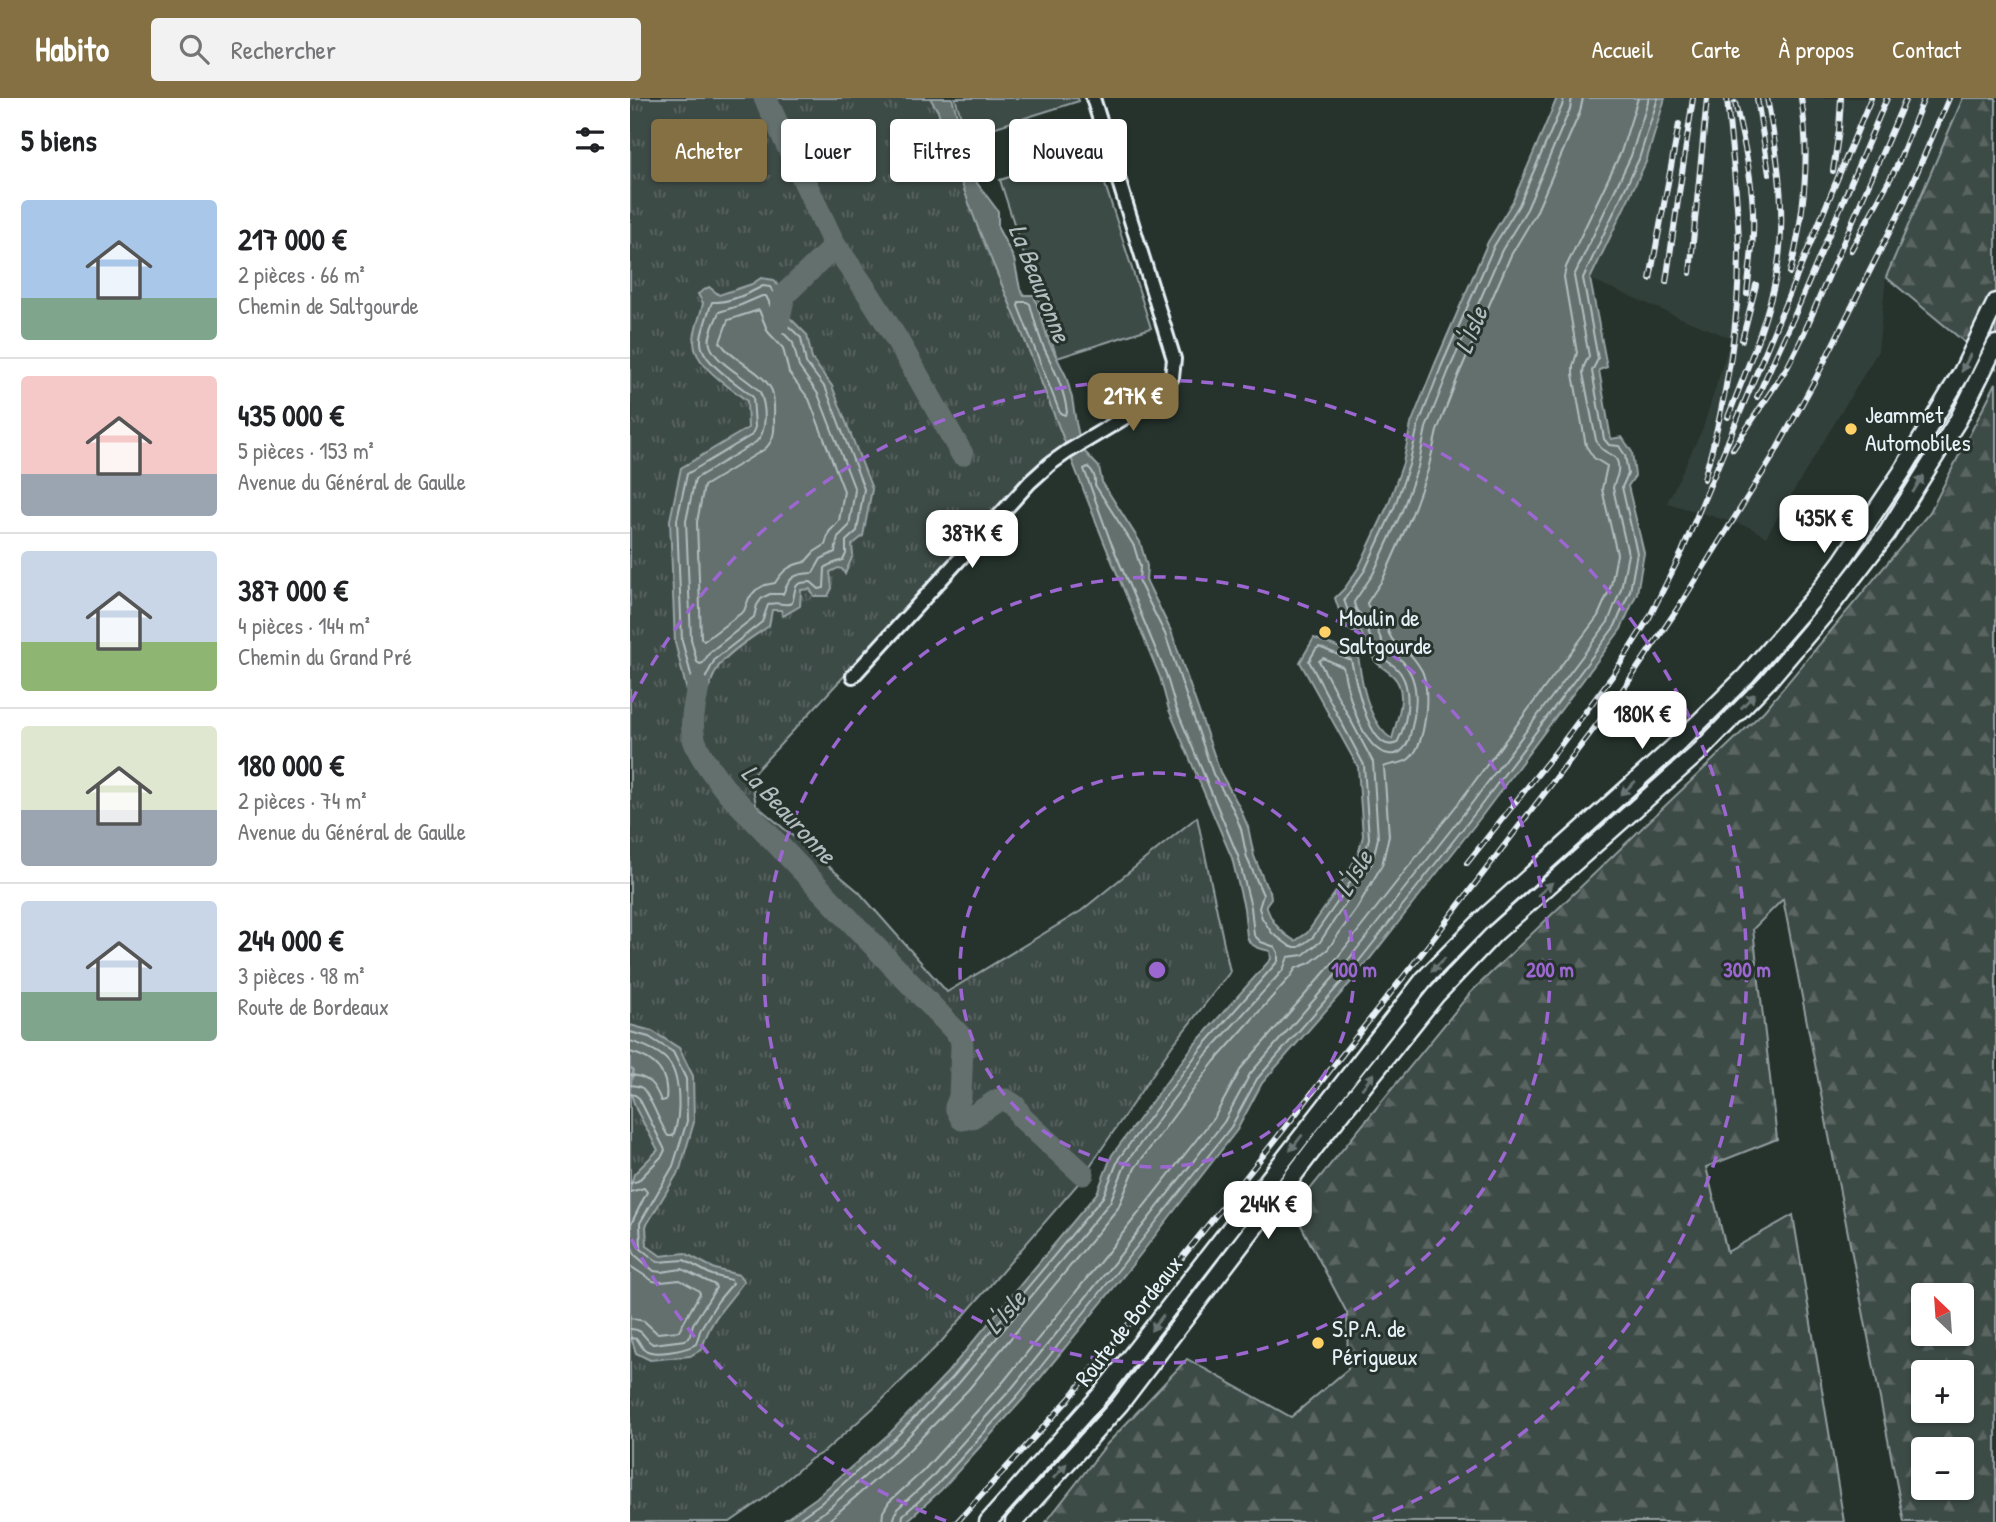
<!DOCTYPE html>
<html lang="fr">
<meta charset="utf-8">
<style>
:root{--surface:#fff;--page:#f2f2f2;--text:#202124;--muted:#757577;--line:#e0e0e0;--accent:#847042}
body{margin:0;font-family:"Patrick Hand",sans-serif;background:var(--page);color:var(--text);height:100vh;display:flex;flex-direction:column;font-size:26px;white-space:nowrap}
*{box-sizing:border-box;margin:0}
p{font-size:23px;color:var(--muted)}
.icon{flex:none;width:38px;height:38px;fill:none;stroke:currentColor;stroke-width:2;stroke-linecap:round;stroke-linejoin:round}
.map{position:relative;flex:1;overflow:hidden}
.panel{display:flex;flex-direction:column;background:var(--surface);width:630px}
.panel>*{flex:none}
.guide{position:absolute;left:21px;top:21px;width:665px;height:63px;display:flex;gap:14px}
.needle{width:46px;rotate:335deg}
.fabs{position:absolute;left:1281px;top:1185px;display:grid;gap:14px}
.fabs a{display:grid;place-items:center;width:63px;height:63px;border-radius:7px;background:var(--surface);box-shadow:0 2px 5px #0004;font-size:35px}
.price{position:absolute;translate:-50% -60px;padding:0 16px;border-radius:14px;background:#fff;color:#222;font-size:23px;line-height:46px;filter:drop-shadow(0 2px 4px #0008)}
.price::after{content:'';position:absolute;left:50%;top:42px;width:21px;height:16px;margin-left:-10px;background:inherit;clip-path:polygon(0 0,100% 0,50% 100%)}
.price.current{background:var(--accent);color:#fff}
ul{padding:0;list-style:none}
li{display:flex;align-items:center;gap:21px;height:175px;padding:0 21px}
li+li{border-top:2px solid var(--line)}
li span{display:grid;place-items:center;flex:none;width:196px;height:140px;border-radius:7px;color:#555}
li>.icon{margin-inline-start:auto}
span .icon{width:84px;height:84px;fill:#fffc;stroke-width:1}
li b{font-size:30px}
h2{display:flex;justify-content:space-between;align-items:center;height:84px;padding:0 21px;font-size:30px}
.tag{padding:0 24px;border-radius:7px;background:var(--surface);box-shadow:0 2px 5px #0004;font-size:24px;line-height:63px}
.tag.current{background:var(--accent);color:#fff}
header{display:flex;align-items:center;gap:42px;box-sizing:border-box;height:98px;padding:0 35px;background:var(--accent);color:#fff}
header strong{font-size:33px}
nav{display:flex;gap:38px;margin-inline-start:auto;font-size:24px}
.search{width:490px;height:63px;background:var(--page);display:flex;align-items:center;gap:18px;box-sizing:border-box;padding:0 24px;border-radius:7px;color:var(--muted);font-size:26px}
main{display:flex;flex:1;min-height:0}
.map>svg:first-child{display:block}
.built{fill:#333f3a}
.grass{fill:url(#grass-tufts);stroke:#939ea0;stroke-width:2}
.forest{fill:url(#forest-firs);stroke:#939ea0;stroke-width:2;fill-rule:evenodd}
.pitch{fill:#3e4b47;stroke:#939ea0;stroke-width:2}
.water{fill:#636f6d;stroke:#98a3a5;stroke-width:2}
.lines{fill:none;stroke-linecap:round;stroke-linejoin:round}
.shore{stroke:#b3bdc0;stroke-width:2}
.river{stroke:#636f6d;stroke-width:23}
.street-casing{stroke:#e8f1f8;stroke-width:18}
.secondary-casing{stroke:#e8f1f8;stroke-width:21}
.street{stroke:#26332d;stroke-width:12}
.secondary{stroke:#26332d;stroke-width:16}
.rail-casing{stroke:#e8f1f8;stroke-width:6}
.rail{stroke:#26332d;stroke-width:3.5;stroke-dasharray:10;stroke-linecap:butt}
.oneway{fill:#6a7674}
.ring{fill:none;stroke:#9c67d0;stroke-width:3.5;stroke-dasharray:12 9}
.poi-dot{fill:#ffd166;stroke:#26332d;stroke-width:2.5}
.labels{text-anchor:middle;stroke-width:6;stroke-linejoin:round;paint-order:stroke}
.poi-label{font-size:24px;fill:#e8f1f8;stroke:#26332d;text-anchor:start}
.street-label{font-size:24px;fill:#e8f1f8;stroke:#26332d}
.water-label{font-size:26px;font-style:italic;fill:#b3bdc0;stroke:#26332d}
.centre{fill:#9c67d0;stroke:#26332d;stroke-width:3.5}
.ring-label{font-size:21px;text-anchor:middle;font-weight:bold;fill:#9c67d0;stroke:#26332d;stroke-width:6;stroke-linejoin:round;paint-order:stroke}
</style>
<header>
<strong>Habito</strong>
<div class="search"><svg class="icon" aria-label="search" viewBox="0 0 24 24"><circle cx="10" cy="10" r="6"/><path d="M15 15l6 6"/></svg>Rechercher</div>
<nav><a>Accueil</a><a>Carte</a><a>À propos</a><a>Contact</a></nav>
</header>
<main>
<section class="panel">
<h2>5 biens<svg class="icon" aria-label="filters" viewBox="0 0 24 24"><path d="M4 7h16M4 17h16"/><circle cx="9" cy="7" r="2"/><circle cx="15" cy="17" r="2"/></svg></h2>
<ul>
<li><span style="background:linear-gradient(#a9c7e8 70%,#7fa58c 0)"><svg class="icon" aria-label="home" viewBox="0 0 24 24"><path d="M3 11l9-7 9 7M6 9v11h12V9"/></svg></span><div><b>217 000 €</b><p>2 pièces · 66 m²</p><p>Chemin de Saltgourde</p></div></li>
<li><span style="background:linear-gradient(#f6c9c9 70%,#9aa5b1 0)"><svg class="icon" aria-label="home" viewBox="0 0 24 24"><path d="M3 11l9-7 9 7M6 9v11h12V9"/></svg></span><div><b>435 000 €</b><p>5 pièces · 153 m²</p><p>Avenue du Général de Gaulle</p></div></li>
<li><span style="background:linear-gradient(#c9d6e8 65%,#8fb573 0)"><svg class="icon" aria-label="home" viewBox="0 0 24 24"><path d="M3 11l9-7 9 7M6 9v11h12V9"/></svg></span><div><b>387 000 €</b><p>4 pièces · 144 m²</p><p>Chemin du Grand Pré</p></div></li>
<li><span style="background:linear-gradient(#dfe7d0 60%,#9aa5b1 0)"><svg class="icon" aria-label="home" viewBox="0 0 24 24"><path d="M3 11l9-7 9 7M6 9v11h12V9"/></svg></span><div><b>180 000 €</b><p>2 pièces · 74 m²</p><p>Avenue du Général de Gaulle</p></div></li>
<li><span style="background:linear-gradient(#c9d6e8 65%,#7fa58c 0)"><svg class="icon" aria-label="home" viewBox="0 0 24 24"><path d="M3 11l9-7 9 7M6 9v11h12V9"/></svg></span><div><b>244 000 €</b><p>3 pièces · 98 m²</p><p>Route de Bordeaux</p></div></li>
</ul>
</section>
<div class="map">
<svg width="1366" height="1424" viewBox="0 0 1366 1424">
<defs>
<pattern id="grass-tufts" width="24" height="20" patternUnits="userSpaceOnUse" patternTransform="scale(1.75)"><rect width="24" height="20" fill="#3e4b47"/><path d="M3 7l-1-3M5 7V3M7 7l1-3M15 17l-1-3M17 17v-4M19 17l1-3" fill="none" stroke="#5a6562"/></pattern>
<pattern id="forest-firs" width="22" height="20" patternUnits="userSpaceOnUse" patternTransform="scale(1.75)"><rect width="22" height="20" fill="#3e4b47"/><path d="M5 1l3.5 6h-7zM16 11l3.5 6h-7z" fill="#5a6562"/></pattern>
</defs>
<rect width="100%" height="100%" fill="#26332d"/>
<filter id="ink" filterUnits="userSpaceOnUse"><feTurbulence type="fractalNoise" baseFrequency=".0143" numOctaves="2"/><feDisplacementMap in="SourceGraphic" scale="14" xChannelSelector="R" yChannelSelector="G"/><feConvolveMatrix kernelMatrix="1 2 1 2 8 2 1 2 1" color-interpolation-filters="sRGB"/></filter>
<g filter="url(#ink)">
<path class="built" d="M 1035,0 L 1333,0 L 1256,179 L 1248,253 L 1136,439 L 1119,429 L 1037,405 L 1073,330 L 1101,240 L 1053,221 L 960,181 L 1016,64 Z"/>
<path class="grass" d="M 0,0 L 301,0 L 308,13 L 439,345 L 396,383 L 121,678 L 126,707 L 229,794 L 317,894 L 451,813 L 567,719 L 600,874 L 542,948 L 447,1087 L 311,1244 L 250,1304 L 195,1353 L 181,1361 L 132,1402 L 100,1424 L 0,1424 Z"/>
<g class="forest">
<path d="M 1333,0 L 1366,0 L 1366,270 L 1256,179 Z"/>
<path d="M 1366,285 L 1366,1424 L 1274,1424 L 1153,801 L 1123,831 L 1147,1041 L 1076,1069 L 1097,1154 L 1163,1117 L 1214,1424 L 416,1424 L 477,1346 L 557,1261 L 661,1319 L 718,1271 L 717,1215 L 663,1112 L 841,894 L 1134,613 L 1300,414 ZM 1293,1197 L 1332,1197 L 1332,1236 L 1293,1236 ZM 1293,1274 L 1332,1274 L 1332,1312 L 1293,1312 ZM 1293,1351 L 1332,1351 L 1332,1390 L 1293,1390 Z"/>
</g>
<g class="pitch">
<path d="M 325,0 L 448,0 L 449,3 L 337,38 Z"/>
<path d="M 464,52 L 521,230 L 427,260 L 370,82 Z"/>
</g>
<g class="water">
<path d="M 300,0 L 322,0 L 347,85 L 368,113 L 368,130 L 384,161 L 390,191 L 394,197 L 404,197 L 419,244 L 436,278 L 442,300 L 446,325 L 452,351 L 469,369 L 472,384 L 510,444 L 517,468 L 516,482 L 541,533 L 590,674 L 609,708 L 618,729 L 624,758 L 636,788 L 640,793 L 641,800 L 636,807 C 641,824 650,834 665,843 L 677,835 L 705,795 L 728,757 L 733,738 L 728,669 L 670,564 L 684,540 L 728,557 C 731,582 739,627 762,641 C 766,625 775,603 769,587 C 764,575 754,572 746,564 C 739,555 735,544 731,534 L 723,534 L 715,529 L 714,521 L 712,521 L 705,500 L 715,490 L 729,469 L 758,407 L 773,365 L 781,326 L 805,266 L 858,144 L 883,103 L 927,0 L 1035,0 L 1016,64 L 960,181 L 977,269 L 969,272 L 981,341 L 992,339 L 1002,354 L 1005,378 L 998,388 L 1014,455 L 1007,495 L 991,531 L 851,719 L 727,877 L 632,985 L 607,1032 L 499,1171 L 394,1300 L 311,1392 L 276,1424 L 152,1424 L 186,1400 L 260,1335 L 317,1275 L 467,1095 L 482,1057 L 564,947 L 641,861 L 640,853 L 628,850 L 620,845 L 617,839 L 614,810 L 602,760 L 539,612 L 530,579 L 474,444 L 390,230 L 348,130 L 321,56 L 308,13 Z"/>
<path d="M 131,180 L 144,182 L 154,197 L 160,220 L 177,237 L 182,261 L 202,288 L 242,391 L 233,438 L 222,447 L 223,457 L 215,476 L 212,471 L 208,470 L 200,474 L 202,490 L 198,498 L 184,498 L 180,491 L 171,492 L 170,508 L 153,518 L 151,512 L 142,512 L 139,528 C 123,539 104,550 91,565 C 79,579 77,607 63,618 L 45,544 L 40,422 L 51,370 L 118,330 L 117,303 C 100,289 63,267 64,243 C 64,231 71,217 73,205 L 68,196 L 79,189 L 89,197 L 122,186 Z"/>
<path d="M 0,927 L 22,933 L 49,950 L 63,978 L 64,1024 L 50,1071 L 16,1128 L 17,1148 L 31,1158 L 55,1155 L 85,1171 L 109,1177 L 114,1183 C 96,1209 81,1218 72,1251 L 60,1258 L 20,1262 L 6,1255 L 0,1236 L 0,1090 L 4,1076 L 28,1052 L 6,1011 L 0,993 L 3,972 L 0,970 Z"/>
</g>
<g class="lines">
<g class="shore">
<path d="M 133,188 L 140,189 L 147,200 L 154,224 L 171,240 L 176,265 L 196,291 L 234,391 L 227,433 L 216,443 L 216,456 L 213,462 L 199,467 L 195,470 L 194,490 L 189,491 L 181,484 C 161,484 167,491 162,505 C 154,509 146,502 138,507 L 132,524 L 85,561 L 71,589 L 67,590 L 64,588 L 52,543 L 47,422 L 57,376 L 122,337 L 125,329 L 123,299 C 109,286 69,264 71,242 C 71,234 79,213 82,204 C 99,205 118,196 133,188 Z"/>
<path d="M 132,198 L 136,198 L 139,204 L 146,227 L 163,245 L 169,269 L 188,296 L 225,392 L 219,428 L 208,439 L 205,454 L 191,461 L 183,475 C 164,476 160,478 153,496 L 140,496 L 132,500 L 127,507 L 124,519 L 80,554 L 73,565 L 70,566 L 67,564 L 61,541 L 56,423 L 65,381 L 126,344 C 138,333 136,308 130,294 C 118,280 85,265 80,247 C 77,238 86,222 89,214 L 111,207 Z"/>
<path d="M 389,204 L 397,204 L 400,206 C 404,221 408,236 414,250 C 424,271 434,290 437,314 L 435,317 L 430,315 L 388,208 Z"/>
<path d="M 129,212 L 138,234 L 153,250 L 159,275 L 179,301 L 214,393 L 209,423 L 199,434 L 195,447 L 184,454 L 175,464 C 160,467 153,472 145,485 L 135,487 L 126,492 L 119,500 L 114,513 L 74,543 L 71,540 L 67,424 L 74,388 L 135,351 C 144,342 145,333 144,321 C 144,312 145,302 142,293 C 134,273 102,263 90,244 L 98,222 Z"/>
<path d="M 0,934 L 19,939 L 43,954 L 56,981 L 57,1023 L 43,1068 L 10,1125 L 11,1151 L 28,1164 L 54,1162 L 82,1177 L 101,1182 L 103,1185 L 88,1203 L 71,1230 L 66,1246 C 57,1252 23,1259 14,1251 C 13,1251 8,1242 7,1241 L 0,1240"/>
<path d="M 0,943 C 12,947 25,951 35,960 C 52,975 51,1019 43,1038 L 38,1038 C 31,1028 19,995 12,990 C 7,987 5,988 0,987"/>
<path d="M 0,954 C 26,961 39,975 36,1002 L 31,1003 C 25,987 18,978 0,977"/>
<path d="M 0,996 L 5,997 L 9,1000 L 35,1052 L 32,1058 L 8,1083 L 0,1085"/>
<path d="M 0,1094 L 14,1090 L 17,1094 L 1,1126 L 2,1149 L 5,1157 L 24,1173 L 31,1174 L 52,1171 L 85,1187 L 86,1190 L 63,1226 L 59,1240 L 55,1242 L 23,1246 C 13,1241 15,1231 0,1231"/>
<path d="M 0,1168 L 23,1183 L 31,1184 L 50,1182 L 68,1192 L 70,1195 L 49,1233 L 27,1235 L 14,1223 L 0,1220"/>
<path d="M 164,1424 L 191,1405 L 265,1340 L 323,1279 L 473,1099 L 489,1060 L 570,952 L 648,863 L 648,855 L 645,849 L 631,844 L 624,837 L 621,809 L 608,758 L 546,610 L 536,576 L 480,442 L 454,371 L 458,369 C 464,374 466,379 465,387 L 504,448 L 510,468 L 509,484 L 535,536 L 583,676 L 603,711 L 611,731 L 617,760 L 633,797 L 629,810 L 632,820 L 642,835 L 661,849 L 669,849 L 683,839 L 711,799 L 734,761 L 739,740 L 734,667 L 679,563 L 686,551 L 689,549 L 721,562 C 725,578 739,659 767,645 C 778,624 785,585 764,568 C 758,563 752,561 748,554 C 743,547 740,537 736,530 L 722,524 L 714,502 L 735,472 L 764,410 L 779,367 L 788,328 L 811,269 L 864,148 L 889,107 L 932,8 L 934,0"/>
<path d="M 179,1424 L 197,1412 L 271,1346 L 329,1285 L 480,1104 L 496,1065 L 576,957 L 653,872 L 658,859 L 673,857 L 690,844 L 742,765 L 748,740 L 743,664 L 689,563 L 693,560 L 713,569 C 717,591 731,653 759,656 C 769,658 776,650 779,641 C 786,615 792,586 773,564 C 768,558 761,557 756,551 C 751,544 749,534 744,526 C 737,515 727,522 724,504 L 743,476 L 772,413 L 788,369 L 796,330 L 819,272 L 872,152 L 897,111 L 940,11 L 942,0"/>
<path d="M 197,1424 L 278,1353 L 338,1292 L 488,1110 L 505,1070 L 584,964 L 660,879 L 666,870 L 680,865 L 698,851 L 727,810 L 752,767 L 759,738 L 754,669 C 761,665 771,667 779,661 C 796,647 801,592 792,573 C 788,566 782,557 775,552 C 772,550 769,549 766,546 C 753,534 760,519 738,509 L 737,505 L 753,481 L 782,416 L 798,372 L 807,333 L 829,276 L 881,157 L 906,115 L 950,14 L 953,0"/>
<path d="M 252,1424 L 253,1414 L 259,1404 L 293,1373 L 374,1283 L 478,1154 L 585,1018 L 612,969 L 707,860 L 830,703 L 968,518 L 981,488 L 987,456 L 972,391 L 977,368 L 964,360 L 956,348 L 943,276 L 943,268 L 947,255 L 934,179 L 936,169 L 991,54 L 1008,0"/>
<path d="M 263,1424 L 267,1411 L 300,1381 L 382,1290 L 487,1161 L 594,1024 L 620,976 L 715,866 L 839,709 L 978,524 L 991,491 L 998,456 L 983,390 C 984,383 988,379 988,373 C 991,352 972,360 966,342 L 953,275 L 954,268 L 959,258 L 944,178 L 1001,58 L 1019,0"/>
<path d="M 272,1424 L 273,1417 L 307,1387 L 389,1296 L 493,1166 L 601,1029 L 627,981 L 722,872 L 846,714 L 985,528 L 1000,493 L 1007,455 L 992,389 L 998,376 L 995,357 L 989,348 L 979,347 L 974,341 L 962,273 L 968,261 L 953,180 L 1009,61 L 1028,0"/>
</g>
<g class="river">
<path d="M 135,0 L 205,148 L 154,197 L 148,224"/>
<path d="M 205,148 C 254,213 292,286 332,356"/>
<path d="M 68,589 C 65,605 60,625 64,641 C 70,659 83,675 94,690 L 331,939 L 332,948 L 330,999 L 326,1009 L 332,1021 L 342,1019 L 368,1002 L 376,1002 L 385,1008 L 392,1020 L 453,1076"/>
</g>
<g class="street-casing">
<path id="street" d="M 223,578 L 400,384 L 420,366 L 437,354 L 529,299 L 542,279 L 544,261 L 463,0"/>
</g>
<g class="secondary-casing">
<g id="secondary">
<path d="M 358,1424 L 473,1294 L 795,880 L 856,818 L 1046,647 L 1116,578 L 1183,501 L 1212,463 L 1271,375 L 1332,274 L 1366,204"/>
<path d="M 384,1424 L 490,1306 L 695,1036 L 806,897 L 864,836 L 1068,655 L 1138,583 L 1193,518 L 1257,435 L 1328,322 L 1366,246"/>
</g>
</g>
<use href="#street" class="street"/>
<use href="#secondary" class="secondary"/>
<g class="rail-casing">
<g id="rail">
<path d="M 1127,0 L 1139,76"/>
<path d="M 1105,5 C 1115,48 1125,91 1123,136 C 1122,156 1119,176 1117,196"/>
<path d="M 1203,73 L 1209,32 L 1211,0"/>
<path d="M 1221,152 L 1267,68 L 1294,0"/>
<path d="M 1060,175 L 1077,0"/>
<path d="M 1160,175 C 1174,118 1181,59 1171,0"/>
<path d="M 1020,181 L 1049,26"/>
<path d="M 1036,184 L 1063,0"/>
<path d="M 1112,242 L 1126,187"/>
<path d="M 1127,299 L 1166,214 L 1257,0"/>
<path d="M 1098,319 C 1114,278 1132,236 1143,192 C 1159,128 1149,64 1137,0"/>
<path d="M 1103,351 L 1158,268 L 1171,242 L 1276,0"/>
<path d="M 1074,381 C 1095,307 1109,232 1109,155 C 1109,103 1101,51 1097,0"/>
<path d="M 837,765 L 927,652 L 983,577 L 1019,520 L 1052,454 L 1241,0"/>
<path d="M 327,1424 L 439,1301 L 602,1097 L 796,850 L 988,599 L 1048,510 L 1142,360 L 1185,282 L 1272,109 L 1319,0"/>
</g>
</g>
<use href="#rail" class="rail"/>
</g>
<defs><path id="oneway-solid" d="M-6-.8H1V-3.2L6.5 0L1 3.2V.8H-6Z" transform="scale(1.75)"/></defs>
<g class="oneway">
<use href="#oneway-solid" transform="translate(1336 265) rotate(117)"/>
<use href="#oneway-solid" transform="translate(1288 386) rotate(-58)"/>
<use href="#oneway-solid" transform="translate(1118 603) rotate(-46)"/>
<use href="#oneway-solid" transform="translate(998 690) rotate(138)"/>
<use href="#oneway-solid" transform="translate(915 791) rotate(-42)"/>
<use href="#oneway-solid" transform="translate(808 867) rotate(135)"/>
<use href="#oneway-solid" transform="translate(738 983) rotate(-52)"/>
<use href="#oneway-solid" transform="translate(666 1045) rotate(128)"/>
<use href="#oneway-solid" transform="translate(527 1225) rotate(128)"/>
<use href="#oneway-solid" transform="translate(430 1373) rotate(-48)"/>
</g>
</g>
<g class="ring">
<circle cx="527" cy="872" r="197"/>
<circle cx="527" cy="872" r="393"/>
<path d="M316 1423A590 590 0 0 1 1 1140M1 604A590 590 0 1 1 738 1423"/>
</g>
<g class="poi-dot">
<circle cx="1221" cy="331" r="7"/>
<circle cx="695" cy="534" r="7"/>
<circle cx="688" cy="1245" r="7"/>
</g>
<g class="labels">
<g class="poi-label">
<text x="1235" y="325">Jeammet<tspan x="1235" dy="28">Automobiles</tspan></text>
<text x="709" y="528">Moulin de<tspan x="709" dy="28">Saltgourde</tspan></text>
<text x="702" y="1239">S.P.A. de<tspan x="702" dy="28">Périgueux</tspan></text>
</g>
<g class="street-label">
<text transform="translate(499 1223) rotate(-52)" y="8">Route de Bordeaux</text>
</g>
<g class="water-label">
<text transform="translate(410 185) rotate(68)" y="9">La Beauronne</text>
<text transform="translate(841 232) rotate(-68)" y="9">L'Isle</text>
<text transform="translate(159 716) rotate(47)" y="9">La Beauronne</text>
<text transform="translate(724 775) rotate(-59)" y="9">L'Isle</text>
<text transform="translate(375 1214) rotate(-49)" y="9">L'Isle</text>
</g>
</g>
<circle cx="527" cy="872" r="10" class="centre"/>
<g class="ring-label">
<text x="724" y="879">100 m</text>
<text x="920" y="879">200 m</text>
<text x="1117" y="879">300 m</text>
</g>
</svg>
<div class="fabs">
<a><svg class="needle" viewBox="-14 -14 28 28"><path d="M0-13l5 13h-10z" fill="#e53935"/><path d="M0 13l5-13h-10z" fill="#757577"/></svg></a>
<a>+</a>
<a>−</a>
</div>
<b class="price current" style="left:503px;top:335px">217K €</b>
<b class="price" style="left:1194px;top:457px">435K €</b>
<b class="price" style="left:342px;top:472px">387K €</b>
<b class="price" style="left:1012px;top:653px">180K €</b>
<b class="price" style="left:638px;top:1143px">244K €</b>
<div class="guide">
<a class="tag current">Acheter</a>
<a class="tag">Louer</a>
<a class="tag">Filtres</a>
<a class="tag">Nouveau</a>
</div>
</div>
</main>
